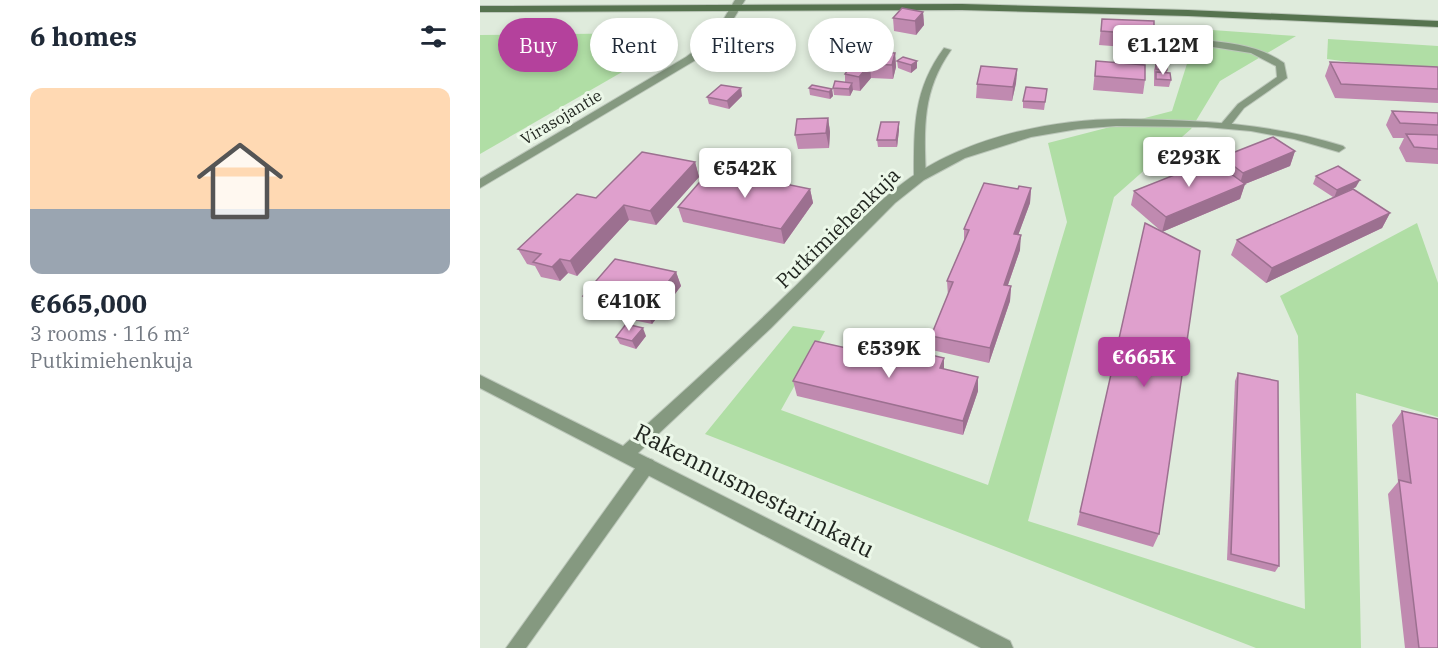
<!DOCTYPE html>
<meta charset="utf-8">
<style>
:root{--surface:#fff;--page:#f6f6f7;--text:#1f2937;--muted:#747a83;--line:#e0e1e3;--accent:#b4419c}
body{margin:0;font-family:"IBM Plex Serif",serif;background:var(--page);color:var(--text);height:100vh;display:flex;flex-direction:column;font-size:22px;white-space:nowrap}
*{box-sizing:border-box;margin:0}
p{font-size:20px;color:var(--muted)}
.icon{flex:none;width:33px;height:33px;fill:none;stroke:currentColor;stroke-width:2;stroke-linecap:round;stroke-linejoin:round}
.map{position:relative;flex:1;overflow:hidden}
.side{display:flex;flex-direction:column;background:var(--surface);width:480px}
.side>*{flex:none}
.hud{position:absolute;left:18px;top:18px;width:570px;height:54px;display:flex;gap:12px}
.price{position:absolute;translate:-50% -51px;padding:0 14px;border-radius:6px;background:#fff;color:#222;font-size:20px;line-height:39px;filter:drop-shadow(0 2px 3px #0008)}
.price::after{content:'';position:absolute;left:50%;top:36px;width:18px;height:14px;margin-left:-9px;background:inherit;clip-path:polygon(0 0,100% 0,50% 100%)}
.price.on{background:var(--accent);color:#fff}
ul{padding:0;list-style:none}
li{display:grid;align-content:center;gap:12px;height:318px;padding:0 30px}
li+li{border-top:2px solid var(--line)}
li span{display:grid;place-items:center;height:186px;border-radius:12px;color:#555}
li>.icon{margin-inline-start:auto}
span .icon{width:108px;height:108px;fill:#fffc;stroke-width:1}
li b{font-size:26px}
h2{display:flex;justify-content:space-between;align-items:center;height:72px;padding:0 30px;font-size:26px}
.pill{padding:0 21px;border-radius:27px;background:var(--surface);box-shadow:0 3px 9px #0003;font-size:21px;line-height:54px}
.pill.on{background:var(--accent);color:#fff}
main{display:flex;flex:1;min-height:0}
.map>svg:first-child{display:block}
.green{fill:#b0dea5}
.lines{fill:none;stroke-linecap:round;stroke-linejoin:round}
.service-casing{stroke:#bcc7ba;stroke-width:2}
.minor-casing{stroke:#bcc7ba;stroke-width:2}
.secondary-casing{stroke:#bcc7ba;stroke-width:2}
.service{fill:#859980;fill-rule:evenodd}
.minor{fill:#859980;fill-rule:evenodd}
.secondary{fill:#56734f;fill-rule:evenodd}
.wall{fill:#c08ab0}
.shaded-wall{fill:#9c7090}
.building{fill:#dfa0cd;stroke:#9c7090;stroke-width:1.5}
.labels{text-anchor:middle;stroke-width:6;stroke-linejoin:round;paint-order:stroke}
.far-street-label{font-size:16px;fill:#1f241e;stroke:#ecf8e9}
.street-label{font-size:20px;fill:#1f241e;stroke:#ecf8e9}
.near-street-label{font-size:24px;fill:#1f241e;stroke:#ecf8e9}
</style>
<main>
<section class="side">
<h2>6 homes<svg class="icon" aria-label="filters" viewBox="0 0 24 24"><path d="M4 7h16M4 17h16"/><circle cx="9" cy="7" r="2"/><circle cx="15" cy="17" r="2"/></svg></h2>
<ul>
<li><span style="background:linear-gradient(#ffd9b3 65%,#9aa5b1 0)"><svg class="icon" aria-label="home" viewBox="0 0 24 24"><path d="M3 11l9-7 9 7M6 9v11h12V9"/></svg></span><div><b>€665,000</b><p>3 rooms · 116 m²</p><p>Putkimiehenkuja</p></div></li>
</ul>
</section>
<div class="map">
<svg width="958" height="648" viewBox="0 0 958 648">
<rect width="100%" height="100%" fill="#dfebdc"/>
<g class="green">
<path d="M 718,29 L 816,36 L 740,81 L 711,129 L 634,197 L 548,521 L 825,609 L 818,336 L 800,296 L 937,223 L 958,283 L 958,417 L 876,393 L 881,648 L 776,648 L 225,434 L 313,326 L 345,331 L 301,410 L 508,485 L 587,222 L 568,143 L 692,111 Z"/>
<path d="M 171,33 L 182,49 L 0,154 L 0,35 Z"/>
<path d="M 848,39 L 958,46 L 958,74 L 847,59 Z"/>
</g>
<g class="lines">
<g class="service-casing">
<g id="service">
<path d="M 723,40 C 752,43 780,46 804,63 L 807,78 L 764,108 L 750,126 L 742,126 L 741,124 L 758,104 L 797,77 L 796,66 L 771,53 L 720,45 L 720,41 Z"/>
<path d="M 464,48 L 471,50 C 442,91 444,128 446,177 L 440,180 L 434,177 C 434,127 433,90 464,48 Z"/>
<path d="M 167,458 L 173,460 L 175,465 L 173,470 L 46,648 L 26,648 L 161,460 Z"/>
</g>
</g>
<g class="minor-casing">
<g id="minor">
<path d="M 255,0 L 265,0 L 240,41 L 214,61 L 0,188 L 0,179 L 206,57 L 233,37 Z"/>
<path d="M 643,119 C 719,120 790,123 863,146 L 865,148 L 859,152 L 814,139 L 771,131 L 726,127 L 636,126 L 598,129 L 551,137 L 485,158 L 444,180 L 415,203 L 291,328 L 158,453 L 530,641 L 533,648 L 501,648 L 0,388 L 0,375 L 143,446 C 197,397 252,348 304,297 C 343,261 377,219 419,186 C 479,139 568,119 643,119 Z"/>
</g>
</g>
<g class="secondary-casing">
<path id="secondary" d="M 482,4 L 708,10 L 958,21 L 958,27 L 708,16 L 482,10 L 0,12 L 0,6 Z"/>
</g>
<use href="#service" class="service"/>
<use href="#minor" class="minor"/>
<use href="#secondary" class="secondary"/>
</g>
<g class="wall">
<path d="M 443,12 L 444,25 L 436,35 L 414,31 L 413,18 Z"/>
<path d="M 622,19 L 674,32 L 671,46 L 644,43 L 644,47 L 619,45 Z"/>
<path d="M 391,30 L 392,37 L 382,47 L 369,45 L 368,38 Z"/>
<path d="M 686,35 L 700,50 L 698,57 L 684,56 L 684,42 Z"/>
<path d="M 415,53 L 416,67 L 413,79 L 391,78 L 380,91 L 373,90 L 370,96 L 354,95 L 353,88 L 365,82 L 365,74 Z"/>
<path d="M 417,61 L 437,61 L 437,68 L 431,73 L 418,68 Z"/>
<path d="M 616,61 L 665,80 L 663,94 L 613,90 Z"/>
<path d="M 850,62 L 958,67 L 958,103 L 855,98 L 845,76 Z"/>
<path d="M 676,63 L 687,70 L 687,73 L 691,80 L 689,87 L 674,86 L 674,70 Z"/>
<path d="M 537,69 L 536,83 L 532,101 L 496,98 L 497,84 Z"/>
<path d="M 329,88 L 352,89 L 353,96 L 350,99 L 330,95 Z"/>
<path d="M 567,89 L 564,110 L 543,108 L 543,101 Z"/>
<path d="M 262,96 L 249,109 L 229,104 L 227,97 Z"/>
<path d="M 912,111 L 958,113 L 958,164 L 926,162 L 919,148 L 924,138 L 913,138 L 906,125 Z"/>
<path d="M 348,118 L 350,132 L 349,148 L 318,149 L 315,135 Z"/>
<path d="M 419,122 L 419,130 L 417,147 L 398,147 L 397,140 Z"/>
<path d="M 815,151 L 810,166 L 765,184 L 760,199 L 682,232 L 679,534 L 673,547 L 597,525 L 665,223 L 681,231 L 651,205 L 654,191 L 739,166 L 742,157 Z"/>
<path d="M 215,162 L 219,177 L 176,225 L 149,220 L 97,276 L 88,273 L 80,281 L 61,277 L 55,266 L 47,264 L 38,249 L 116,198 Z"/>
<path d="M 836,176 L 876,187 L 863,193 L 910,213 L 902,228 L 786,283 L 751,255 L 757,240 L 853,197 L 833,184 Z"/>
<path d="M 551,188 L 550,203 L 538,235 L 540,250 L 528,285 L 531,286 L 530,301 L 509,363 L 452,350 L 451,336 L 468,296 L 467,281 L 484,243 L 484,229 L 538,189 Z"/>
<path d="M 330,189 L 333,203 L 304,244 L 203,222 L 198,207 Z"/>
<path d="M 196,272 L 201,286 L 172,324 L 110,311 L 103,296 Z"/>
<path d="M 166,336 L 156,349 L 140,344 L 136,337 Z"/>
<path d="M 410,346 L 411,358 L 498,377 L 498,391 L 483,435 L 317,396 L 313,381 L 384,352 Z"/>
<path d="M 758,373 L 799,566 L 795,572 L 747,560 L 755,381 Z"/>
<path d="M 922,411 L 958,648 L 925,648 L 908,494 L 918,482 L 912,425 Z"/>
</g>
<g class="shaded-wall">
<path d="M 443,12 L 444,25 L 436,35 L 435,21 Z"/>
<path d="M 391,30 L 392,37 L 382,47 L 382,40 Z"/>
<path d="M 415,53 L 416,67 L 413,79 L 412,65 Z"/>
<path d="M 437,61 L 437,68 L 431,73 L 431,65 Z"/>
<path d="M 390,64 L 391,78 L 380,91 L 379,77 Z"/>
<path d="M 537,69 L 536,83 L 532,101 L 533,87 Z"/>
<path d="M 372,83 L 373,90 L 370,96 L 369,89 Z"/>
<path d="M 261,88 L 262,96 L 249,109 L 247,101 Z"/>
<path d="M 352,89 L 353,96 L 350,99 L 349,92 Z"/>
<path d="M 348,118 L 350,132 L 349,148 L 346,133 Z"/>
<path d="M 419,122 L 419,130 L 417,147 L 416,140 Z"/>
<path d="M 815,151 L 810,166 L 765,184 L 760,199 L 682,232 L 686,217 L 759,187 L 763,173 Z"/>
<path d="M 215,162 L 219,177 L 176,225 L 170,211 Z"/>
<path d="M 880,180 L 876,187 L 854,198 L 857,190 Z"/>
<path d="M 551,188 L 550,203 L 533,249 L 534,234 Z"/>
<path d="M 330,189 L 333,203 L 304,244 L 301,229 Z"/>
<path d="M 144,205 L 149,220 L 97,276 L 90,261 Z"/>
<path d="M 910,213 L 902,228 L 786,283 L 792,268 Z"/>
<path d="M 541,235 L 540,250 L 523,299 L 524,285 Z"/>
<path d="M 80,259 L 88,273 L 80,281 L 72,267 Z"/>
<path d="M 196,272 L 201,286 L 172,324 L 166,310 Z"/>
<path d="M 531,286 L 530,301 L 509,363 L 510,348 Z"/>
<path d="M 163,328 L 166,336 L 156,349 L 152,341 Z"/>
<path d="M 410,346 L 411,360 L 405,356 Z"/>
<path d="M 464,358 L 464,372 L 460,368 Z"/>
<path d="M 498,377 L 498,391 L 483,435 L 483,421 Z"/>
</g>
<g class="building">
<path d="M 422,8 L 443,12 L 435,21 L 413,18 Z"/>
<path d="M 622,19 L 674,21 L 674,32 L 646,30 L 646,33 L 621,31 Z"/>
<path d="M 378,27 L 391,30 L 382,40 L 368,38 Z"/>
<path d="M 686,35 L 699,36 L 700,50 L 686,48 Z"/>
<path d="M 376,52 L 415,53 L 412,65 L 390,64 L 379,77 L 365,74 L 373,63 Z"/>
<path d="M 423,57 L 437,61 L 431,65 L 417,61 Z"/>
<path d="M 616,61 L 665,65 L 665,80 L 615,76 Z"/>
<path d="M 850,62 L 958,67 L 958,89 L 861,84 Z"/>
<path d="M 676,63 L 687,64 L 687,70 L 676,69 Z"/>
<path d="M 501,66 L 537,69 L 533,87 L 497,84 Z"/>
<path d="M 676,72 L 690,73 L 691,80 L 676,79 Z"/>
<path d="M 355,81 L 372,83 L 369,89 L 353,88 Z"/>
<path d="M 241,85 L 261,88 L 247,101 L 227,97 Z"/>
<path d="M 332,85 L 352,89 L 349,92 L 329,88 Z"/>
<path d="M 546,87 L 567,89 L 565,102 L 543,101 Z"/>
<path d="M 912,111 L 958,113 L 958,125 L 920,123 Z"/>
<path d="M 348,118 L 346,133 L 315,135 L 317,119 Z"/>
<path d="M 401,122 L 419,122 L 416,140 L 397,140 Z"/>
<path d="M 926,134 L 958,135 L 958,149 L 934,147 Z"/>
<path d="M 793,137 L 815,151 L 763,173 L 742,157 Z"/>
<path d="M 162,152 L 215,162 L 170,211 L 144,205 L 90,261 L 80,259 L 72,267 L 53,262 L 61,254 L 38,249 L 97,194 L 116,198 Z"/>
<path d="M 732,160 L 765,184 L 686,217 L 654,191 Z"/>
<path d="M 858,166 L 880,180 L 857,190 L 836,176 Z"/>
<path d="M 231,169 L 330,189 L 301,229 L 198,207 Z"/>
<path d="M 504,183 L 538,189 L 539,186 L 551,188 L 534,234 L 541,235 L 524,285 L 531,286 L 510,348 L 451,336 L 473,282 L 467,281 L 489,230 L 484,229 Z"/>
<path d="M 873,189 L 910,213 L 792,268 L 757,240 Z"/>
<path d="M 665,223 L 720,251 L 679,534 L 600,512 Z"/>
<path d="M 135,259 L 196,272 L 166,310 L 103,296 Z"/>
<path d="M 146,324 L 163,328 L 152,341 L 136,337 Z"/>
<path d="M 335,341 L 384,352 L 389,341 L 410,346 L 405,356 L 438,364 L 443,353 L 464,358 L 460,368 L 498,377 L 483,421 L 313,381 Z"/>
<path d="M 758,373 L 798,381 L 799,566 L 751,554 Z"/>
<path d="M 922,411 L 958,419 L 958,648 L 939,648 L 919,480 L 931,483 Z"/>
</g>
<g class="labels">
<g class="far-street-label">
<text transform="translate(81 117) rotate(-31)" y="6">Virasojantie</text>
</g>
<g class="street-label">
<text transform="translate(358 228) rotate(-44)" y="7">Putkimiehenkuja</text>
</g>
<g class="near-street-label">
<text transform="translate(274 491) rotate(27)" y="8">Rakennusmestarinkatu</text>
</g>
</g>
</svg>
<b class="price" style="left:683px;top:76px">€1.12M</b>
<b class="price" style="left:709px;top:188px">€293K</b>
<b class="price" style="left:265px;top:199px">€542K</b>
<b class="price" style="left:149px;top:332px">€410K</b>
<b class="price" style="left:409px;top:379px">€539K</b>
<b class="price on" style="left:664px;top:388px">€665K</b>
<div class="hud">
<a class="pill on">Buy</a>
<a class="pill">Rent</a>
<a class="pill">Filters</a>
<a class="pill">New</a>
</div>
</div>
</main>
